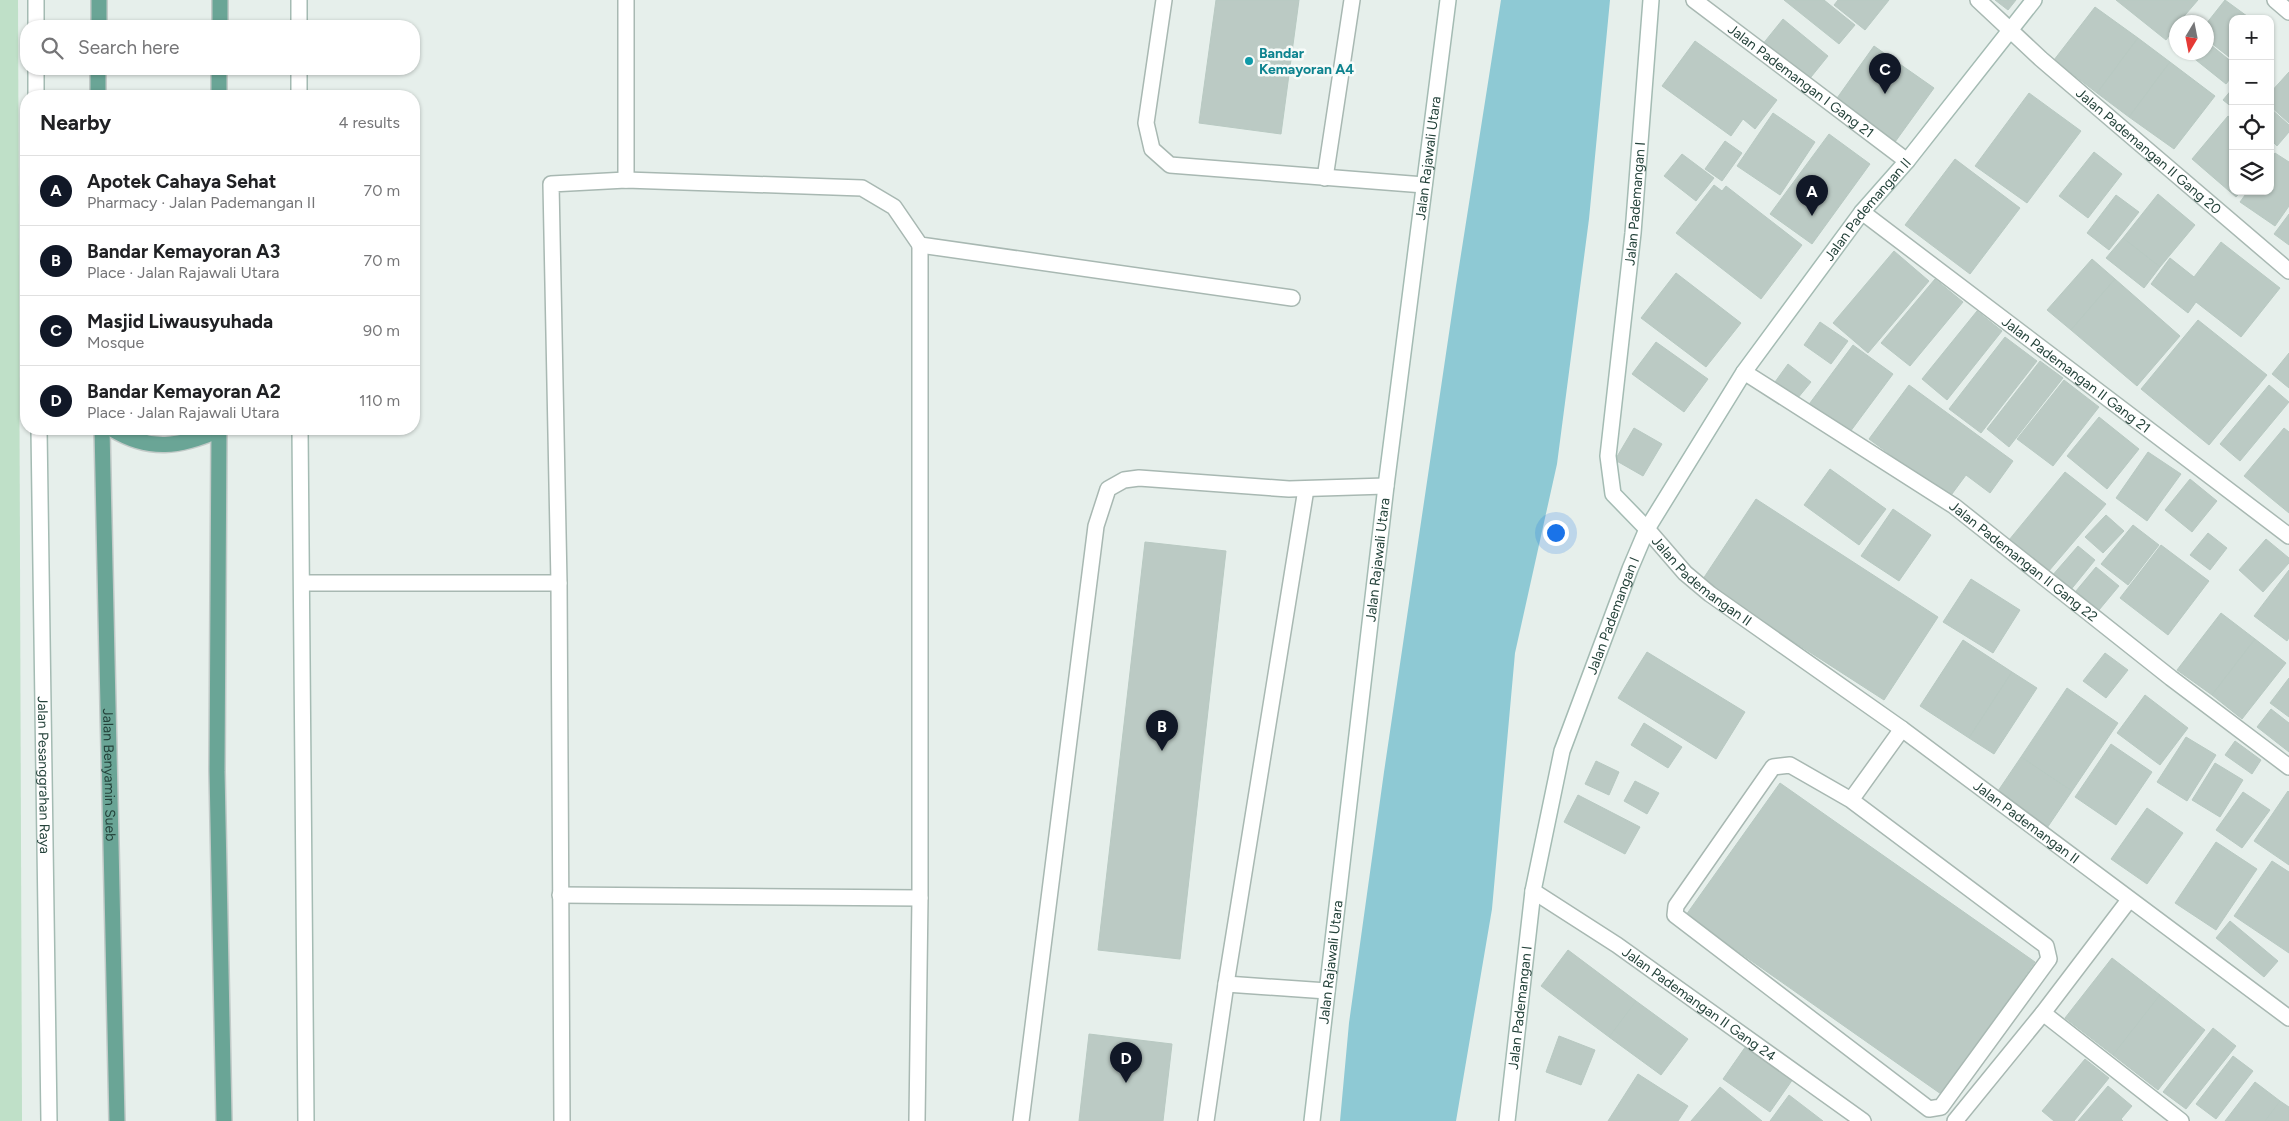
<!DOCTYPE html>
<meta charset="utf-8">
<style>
:root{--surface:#fff;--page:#f6f6f6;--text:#202124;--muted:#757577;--line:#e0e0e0;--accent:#111827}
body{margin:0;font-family:Figtree,sans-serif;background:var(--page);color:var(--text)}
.controls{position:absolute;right:15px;top:15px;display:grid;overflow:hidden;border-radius:10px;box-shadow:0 1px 4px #0004}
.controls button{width:45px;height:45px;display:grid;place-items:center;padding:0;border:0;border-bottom:1px solid var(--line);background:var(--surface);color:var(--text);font:25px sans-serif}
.compass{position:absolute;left:2169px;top:15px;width:45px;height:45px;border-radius:50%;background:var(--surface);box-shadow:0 1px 4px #0004;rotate:190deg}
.you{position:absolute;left:1555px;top:532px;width:18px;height:18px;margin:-12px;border:4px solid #fff;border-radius:50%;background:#1a73e8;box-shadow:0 0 0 8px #1a73e833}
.badge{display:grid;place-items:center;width:32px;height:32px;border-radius:50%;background:var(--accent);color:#fff;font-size:16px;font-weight:700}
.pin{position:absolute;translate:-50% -41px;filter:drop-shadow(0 1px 2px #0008)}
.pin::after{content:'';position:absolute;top:26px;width:18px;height:15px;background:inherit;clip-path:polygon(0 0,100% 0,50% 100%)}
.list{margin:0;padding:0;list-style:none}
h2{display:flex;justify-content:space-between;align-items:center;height:65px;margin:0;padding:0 20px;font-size:21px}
h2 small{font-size:16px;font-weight:400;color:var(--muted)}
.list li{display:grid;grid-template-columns:32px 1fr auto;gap:15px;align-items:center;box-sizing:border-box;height:70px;padding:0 20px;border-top:1px solid var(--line)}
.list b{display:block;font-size:19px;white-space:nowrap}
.list p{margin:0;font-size:16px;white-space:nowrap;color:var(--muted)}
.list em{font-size:16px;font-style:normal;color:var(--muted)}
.icon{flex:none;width:28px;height:28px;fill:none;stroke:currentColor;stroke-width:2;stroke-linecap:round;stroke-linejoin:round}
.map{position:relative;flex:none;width:2289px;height:1121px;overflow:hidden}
.search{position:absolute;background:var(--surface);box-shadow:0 1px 4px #0004;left:20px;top:20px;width:400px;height:55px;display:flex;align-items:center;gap:12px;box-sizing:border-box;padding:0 18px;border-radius:20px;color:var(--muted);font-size:19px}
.panel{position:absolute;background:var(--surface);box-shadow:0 1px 4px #0004;left:20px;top:90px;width:400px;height:345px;border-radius:20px}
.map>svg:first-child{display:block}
.green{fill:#bfe0c8}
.water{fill:#8ec9d4}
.building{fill:#bbcac4;stroke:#b8c9c2}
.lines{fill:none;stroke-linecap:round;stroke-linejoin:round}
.lane-casing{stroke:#a8b8b2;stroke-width:18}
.street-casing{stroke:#a8b8b2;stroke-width:18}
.secondary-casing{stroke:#a4bbb3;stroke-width:18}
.primary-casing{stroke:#c2cac8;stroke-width:18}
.lane{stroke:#fff;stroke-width:15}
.street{stroke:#fff;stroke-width:15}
.secondary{stroke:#fff;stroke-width:15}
.primary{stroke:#6aa596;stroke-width:15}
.culture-dot{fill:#0f9aa8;stroke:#f7fbf9;stroke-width:2}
.labels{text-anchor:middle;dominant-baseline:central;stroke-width:5;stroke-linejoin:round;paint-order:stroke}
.culture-label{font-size:14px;font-weight:bold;fill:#0d838f;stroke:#f7fbf9;text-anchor:start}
.street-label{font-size:14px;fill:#24423a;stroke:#f7fbf9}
</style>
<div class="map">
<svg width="2289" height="1121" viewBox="0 0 2289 1121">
<rect width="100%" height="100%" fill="#e6efeb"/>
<path class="green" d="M 0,0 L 18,0 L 22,1121 L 0,1121 Z"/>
<path class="water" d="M 1501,0 L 1610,0 L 1589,219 L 1557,464 L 1515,653 L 1492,909 L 1456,1121 L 1340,1121 L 1349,1023 L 1384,772 L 1456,286 Z"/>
<g class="building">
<path d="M 1216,0 L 1299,0 L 1281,134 L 1199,123 Z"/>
<path d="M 1784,0 L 1824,0 L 1855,25 L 1839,44 Z"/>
<path d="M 1838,0 L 1889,0 L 1865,30 L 1834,5 Z"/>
<path d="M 1995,0 L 2016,0 L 2008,10 Z"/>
<path d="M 2116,0 L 2198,0 L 2179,22 L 2176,22 L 2176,26 L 2166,40 Z"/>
<path d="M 2225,0 L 2251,19 L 2233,19 L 2233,60 L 2206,39 L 2206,24 Z"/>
<path d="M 2095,7 L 2138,38 L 2097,93 L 2054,60 Z"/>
<path d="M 1783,19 L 1828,56 L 1807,82 L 1762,45 Z"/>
<path d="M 2138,38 L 2170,62 L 2129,117 L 2097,93 Z"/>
<path d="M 1695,41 L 1777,100 L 1755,129 L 1743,119 L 1731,136 L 1662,86 Z"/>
<path d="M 2206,41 L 2233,63 L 2233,75 L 2226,84 L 2186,52 L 2206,52 Z"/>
<path d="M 1874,46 L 1934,88 L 1895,142 L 1835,101 Z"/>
<path d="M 2170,62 L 2215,96 L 2174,149 L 2129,117 Z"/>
<path d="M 2289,72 L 2289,123 L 2270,106 L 2270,93 Z"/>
<path d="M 2233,88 L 2233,108 L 2223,100 Z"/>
<path d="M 2029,93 L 2081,131 L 2027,203 L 1975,166 Z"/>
<path d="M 2270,108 L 2289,125 L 2289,132 L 2277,146 L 2270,139 Z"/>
<path d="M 1773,113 L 1815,142 L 1780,195 L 1737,166 Z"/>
<path d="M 2228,116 L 2233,120 L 2233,191 L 2242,191 L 2236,197 L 2192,159 Z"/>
<path d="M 1829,134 L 1870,164 L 1812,244 L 1770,214 Z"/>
<path d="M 1725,141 L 1742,153 L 1722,181 L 1705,169 Z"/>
<path d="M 2094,152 L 2122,174 L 2088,218 L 2059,196 Z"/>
<path d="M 2275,153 L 2289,162 L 2289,206 L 2275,226 L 2240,202 L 2248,191 L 2270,191 L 2270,160 Z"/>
<path d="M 1682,154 L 1714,178 L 1696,201 L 1664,176 Z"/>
<path d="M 1955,159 L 2020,208 L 1970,274 L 1905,225 Z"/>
<path d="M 1714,185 L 1722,191 L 1726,186 L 1802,245 L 1761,299 L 1676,233 Z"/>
<path d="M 2158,194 L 2195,225 L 2160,267 L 2123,238 Z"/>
<path d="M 2116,195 L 2139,212 L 2109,250 L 2087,233 Z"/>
<path d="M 2289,214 L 2289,245 L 2274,234 Z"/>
<path d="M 2123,238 L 2160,267 L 2144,288 L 2106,258 Z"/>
<path d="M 2221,242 L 2280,288 L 2241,337 L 2196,302 L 2188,313 L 2151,284 L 2170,258 L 2194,277 Z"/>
<path d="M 1894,251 L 1929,281 L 1868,353 L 1833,323 Z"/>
<path d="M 2092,259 L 2115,279 L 2071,330 L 2047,310 Z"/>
<path d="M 1676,273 L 1741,323 L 1706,367 L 1641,318 Z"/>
<path d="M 1935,279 L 1963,302 L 1910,366 L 1881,343 Z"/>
<path d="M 2115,279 L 2180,336 L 2137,386 L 2071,330 Z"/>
<path d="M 1977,311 L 2002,331 L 1947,400 L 1922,379 Z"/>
<path d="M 2198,320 L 2267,375 L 2209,445 L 2141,389 Z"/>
<path d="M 1820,322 L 1848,341 L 1831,364 L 1804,345 Z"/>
<path d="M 2005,337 L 2037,361 L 1981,433 L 1949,409 Z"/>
<path d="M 1656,342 L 1708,379 L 1684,412 L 1632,374 Z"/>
<path d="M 1853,345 L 1893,374 L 1847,436 L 1807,407 Z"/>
<path d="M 2289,353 L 2289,388 L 2272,374 Z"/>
<path d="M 2040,361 L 2063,378 L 2009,447 L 1987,429 Z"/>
<path d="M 1788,364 L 1811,382 L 1797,399 L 1775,382 Z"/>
<path d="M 2064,380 L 2099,407 L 2053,466 L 2017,439 Z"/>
<path d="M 1909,385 L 2013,461 L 1990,493 L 1966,475 L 1949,498 L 1869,439 Z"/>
<path d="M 2269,385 L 2289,402 L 2240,461 L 2220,444 Z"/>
<path d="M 2099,417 L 2139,449 L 2107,489 L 2067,456 Z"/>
<path d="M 1634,428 L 1662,444 L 1643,476 L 1615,460 Z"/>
<path d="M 2284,428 L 2289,432 L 2289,513 L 2244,476 Z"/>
<path d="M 2148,452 L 2181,474 L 2147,521 L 2116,498 Z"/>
<path d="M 1830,469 L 1886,509 L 1859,545 L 1804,505 Z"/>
<path d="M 2065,472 L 2106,504 L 2048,572 L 2009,540 Z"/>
<path d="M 2190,479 L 2217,501 L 2192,532 L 2165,510 Z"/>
<path d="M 1756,499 L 1938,617 L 1884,700 L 1701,582 Z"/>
<path d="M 1893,509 L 1931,535 L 1899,581 L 1861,556 Z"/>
<path d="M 2106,515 L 2124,531 L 2103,553 L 2085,537 Z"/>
<path d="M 2133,525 L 2159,545 L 2128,585 L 2101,564 Z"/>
<path d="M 2208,533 L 2227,548 L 2210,570 L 2190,555 Z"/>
<path d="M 2266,539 L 2289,558 L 2289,563 L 2263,592 L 2239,570 Z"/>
<path d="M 1145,542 L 1226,551 L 1180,959 L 1098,950 Z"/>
<path d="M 2161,545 L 2209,581 L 2168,635 L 2120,598 Z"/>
<path d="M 2078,546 L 2095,560 L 2069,592 L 2051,577 Z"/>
<path d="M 2096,567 L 2119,586 L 2099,610 L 2076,591 Z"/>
<path d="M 2289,570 L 2289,638 L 2287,641 L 2254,616 Z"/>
<path d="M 1971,579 L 2020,610 L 1993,653 L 1943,622 Z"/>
<path d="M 2221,613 L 2255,639 L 2212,695 L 2177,670 Z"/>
<path d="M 2255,639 L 2286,663 L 2242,719 L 2212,695 Z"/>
<path d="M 1963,640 L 2012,672 L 1969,738 L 1920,706 Z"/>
<path d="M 1647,652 L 1745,712 L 1716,759 L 1618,698 Z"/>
<path d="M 2105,653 L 2128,670 L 2106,698 L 2083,681 Z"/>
<path d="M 2012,672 L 2037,688 L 1994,754 L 1969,738 Z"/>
<path d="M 2289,678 L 2289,717 L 2270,703 Z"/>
<path d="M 2067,688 L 2118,723 L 2072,791 L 2021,757 Z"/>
<path d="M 2145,695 L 2188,728 L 2160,765 L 2117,733 Z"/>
<path d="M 2271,709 L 2289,723 L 2289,752 L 2257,727 Z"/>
<path d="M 1644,723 L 1682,747 L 1668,768 L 1631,745 Z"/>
<path d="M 2186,737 L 2216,755 L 2187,801 L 2157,782 Z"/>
<path d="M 2235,741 L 2261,760 L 2252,774 L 2225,755 Z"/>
<path d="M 2111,744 L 2152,772 L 2116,825 L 2075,797 Z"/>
<path d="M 2021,757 L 2072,791 L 2047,828 L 1996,794 Z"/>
<path d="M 1596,761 L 1619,772 L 1609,795 L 1585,784 Z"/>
<path d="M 2215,763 L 2243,780 L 2220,817 L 2192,800 Z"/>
<path d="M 1635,781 L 1659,793 L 1647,814 L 1624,801 Z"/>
<path d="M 1780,783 L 2035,962 L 1941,1094 L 1686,915 Z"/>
<path d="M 2288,791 L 2289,792 L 2289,865 L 2254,841 Z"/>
<path d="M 2243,792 L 2270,810 L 2242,848 L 2216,830 Z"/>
<path d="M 1578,795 L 1640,827 L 1625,854 L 1564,822 Z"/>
<path d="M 2147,808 L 2183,833 L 2147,884 L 2111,859 Z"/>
<path d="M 2216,842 L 2257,869 L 2216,930 L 2175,903 Z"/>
<path d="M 2272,861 L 2289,872 L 2289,953 L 2234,916 Z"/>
<path d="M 2230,921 L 2278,961 L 2264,977 L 2216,938 Z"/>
<path d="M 1568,950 L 1636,1001 L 1609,1037 L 1541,986 Z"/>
<path d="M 2112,958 L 2160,995 L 2113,1055 L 2065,1018 Z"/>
<path d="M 2160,995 L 2205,1030 L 2158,1090 L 2113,1055 Z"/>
<path d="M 1636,1001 L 1688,1039 L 1661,1075 L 1609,1037 Z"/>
<path d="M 2213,1028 L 2236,1046 L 2186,1109 L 2163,1092 Z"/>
<path d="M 1089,1034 L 1172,1044 L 1163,1121 L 1079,1121 Z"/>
<path d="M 1559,1036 L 1595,1050 L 1581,1085 L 1546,1072 Z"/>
<path d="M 1746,1046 L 1793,1079 L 1770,1112 L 1723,1079 Z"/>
<path d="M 2233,1056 L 2253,1071 L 2216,1119 L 2196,1104 Z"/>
<path d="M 2085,1059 L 2109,1078 L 2074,1121 L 2054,1121 L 2042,1111 Z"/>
<path d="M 1638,1074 L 1688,1106 L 1678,1121 L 1608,1121 Z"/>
<path d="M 2255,1082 L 2280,1101 L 2265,1121 L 2225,1121 Z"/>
<path d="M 2108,1086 L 2132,1106 L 2121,1119 L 2123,1121 L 2078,1121 Z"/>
<path d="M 1720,1087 L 1762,1121 L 1691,1121 Z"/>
<path d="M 1789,1095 L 1823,1121 L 1770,1121 Z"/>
<path d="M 2280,1101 L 2289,1107 L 2289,1121 L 2265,1121 Z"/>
</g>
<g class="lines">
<defs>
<g id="lane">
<path d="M 626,0 L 626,180"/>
<path d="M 1164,0 L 1146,123 L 1152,149 L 1170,165 L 1424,185"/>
<path d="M 1325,178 L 1352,0"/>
<path d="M 302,583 L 559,583 L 551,184 L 626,180 L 862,188 L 894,207 L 920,245 L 1292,298"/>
<path d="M 559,583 L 562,1121"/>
<path d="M 1851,800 L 2046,946 L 2049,959 L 1941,1107 L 1929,1109 L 1675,915 L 1676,906 L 1773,767 L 1790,765 L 1851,800 L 1902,729"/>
<path d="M 560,895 L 920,898"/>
<path d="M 1226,984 L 1327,991"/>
<path d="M 917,1121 L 920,898 L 920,245"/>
<path d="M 1021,1121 L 1096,526 L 1108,489 L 1124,480 L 1139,478 L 1289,489 L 1386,486"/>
<path d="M 1206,1121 L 1226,984 L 1306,489"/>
</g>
<g id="street">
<path id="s1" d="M 1694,0 L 1907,161"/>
<path id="s2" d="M 1978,0 L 2041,59 L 2289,271"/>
<path d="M 2275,0 L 2289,12"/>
<path id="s3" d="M 1862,212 L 2289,536"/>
<path id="s4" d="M 1744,372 L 1954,506 L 2171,678 L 2289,767"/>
<path id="s5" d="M 1647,529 L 1685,573 L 1710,594 L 1902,729 L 2289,1018"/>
<path id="s6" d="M 1533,891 L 1617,945 L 1863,1121"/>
<path d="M 2043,1013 L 2181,1121"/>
<path d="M 1955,1121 L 2043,1013 L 2129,900"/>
</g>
<g id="secondary">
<path d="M 36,0 L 36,26"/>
<path d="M 299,0 L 299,26"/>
<path d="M 36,69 L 36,96"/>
<path d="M 299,69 L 299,96"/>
<path id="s7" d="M 39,429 L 49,1121"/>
<path d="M 300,429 L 306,1121"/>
<path id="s8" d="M 1647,529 L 1613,494 L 1608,456 L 1633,233 L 1651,0"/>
<path id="s9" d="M 1312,1121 L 1386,486 L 1448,0"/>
<path id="s10" d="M 1507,1121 L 1533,891 L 1562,751 L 1630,569 L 1647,529 L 1744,372 L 1862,212 L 1907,161 L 2034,0"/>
</g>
<g id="primary">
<path d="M 99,26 L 99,0"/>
<path d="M 220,26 L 220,0"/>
<path d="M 98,96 L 98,69"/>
<path d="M 219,96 L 219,69"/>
<path id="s11" d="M 102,429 L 117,1121"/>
<path d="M 112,429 C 150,452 180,447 219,430"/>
<path d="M 219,429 L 217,771 L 224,1121"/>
</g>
</defs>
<use href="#lane" class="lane-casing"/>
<use href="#street" class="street-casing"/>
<use href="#secondary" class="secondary-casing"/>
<use href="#primary" class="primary-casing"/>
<use href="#lane" class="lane"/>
<use href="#street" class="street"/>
<use href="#secondary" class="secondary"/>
<use href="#primary" class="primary"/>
</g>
<circle class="culture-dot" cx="1249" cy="61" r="5"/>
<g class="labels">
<g class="culture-label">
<text x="1259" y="53">Bandar<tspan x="1259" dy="16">Kemayoran A4</tspan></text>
</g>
<g class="street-label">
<text stroke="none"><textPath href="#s1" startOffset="134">Jalan Pademangan I Gang 21</textPath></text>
<text stroke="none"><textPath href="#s2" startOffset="228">Jalan Pademangan II Gang 20</textPath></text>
<text stroke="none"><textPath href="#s9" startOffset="970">Jalan Rajawali Utara</textPath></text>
<text stroke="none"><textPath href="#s8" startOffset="341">Jalan Pademangan I</textPath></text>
<text stroke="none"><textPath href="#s10" startOffset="1001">Jalan Pademangan II</textPath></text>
<text stroke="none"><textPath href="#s3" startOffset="269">Jalan Pademangan II Gang 21</textPath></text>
<text stroke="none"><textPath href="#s9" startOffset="565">Jalan Rajawali Utara</textPath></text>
<text stroke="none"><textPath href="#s4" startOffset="338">Jalan Pademangan II Gang 22</textPath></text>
<text stroke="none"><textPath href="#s5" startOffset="76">Jalan Pademangan II</textPath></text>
<text stroke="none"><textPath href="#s10" startOffset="519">Jalan Pademangan I</textPath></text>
<text stroke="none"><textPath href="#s7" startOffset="346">Jalan Pesanggrahan Raya</textPath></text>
<text stroke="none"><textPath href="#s11" startOffset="346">Jalan Benyamin Sueb</textPath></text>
<text stroke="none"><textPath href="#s5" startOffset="481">Jalan Pademangan II</textPath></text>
<text stroke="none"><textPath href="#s9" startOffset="160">Jalan Rajawali Utara</textPath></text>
<text stroke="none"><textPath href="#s6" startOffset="201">Jalan Pademangan II Gang 24</textPath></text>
<text stroke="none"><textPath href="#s10" startOffset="114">Jalan Pademangan I</textPath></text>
</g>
</g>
</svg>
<div class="controls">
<button>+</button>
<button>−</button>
<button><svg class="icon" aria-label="locate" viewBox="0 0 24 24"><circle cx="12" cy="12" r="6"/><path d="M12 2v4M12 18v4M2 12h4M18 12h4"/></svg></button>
<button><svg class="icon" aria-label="layers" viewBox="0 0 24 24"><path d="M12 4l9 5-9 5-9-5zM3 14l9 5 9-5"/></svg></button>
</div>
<svg class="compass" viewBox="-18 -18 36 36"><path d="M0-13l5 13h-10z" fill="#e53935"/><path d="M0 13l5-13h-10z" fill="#757577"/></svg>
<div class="you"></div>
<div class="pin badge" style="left:1812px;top:216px">A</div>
<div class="pin badge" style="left:1162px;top:751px">B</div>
<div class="pin badge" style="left:1885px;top:94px">C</div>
<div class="pin badge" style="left:1126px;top:1083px">D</div>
<div class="search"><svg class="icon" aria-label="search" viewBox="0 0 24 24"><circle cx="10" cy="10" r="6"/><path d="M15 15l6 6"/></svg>Search here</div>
<section class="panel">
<h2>Nearby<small>4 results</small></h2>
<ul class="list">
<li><span class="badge">A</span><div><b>Apotek Cahaya Sehat</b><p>Pharmacy · Jalan Pademangan II</p></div><em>70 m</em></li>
<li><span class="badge">B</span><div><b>Bandar Kemayoran A3</b><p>Place · Jalan Rajawali Utara</p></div><em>70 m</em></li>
<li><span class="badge">C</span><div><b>Masjid Liwausyuhada</b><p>Mosque</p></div><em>90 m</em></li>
<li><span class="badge">D</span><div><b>Bandar Kemayoran A2</b><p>Place · Jalan Rajawali Utara</p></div><em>110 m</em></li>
</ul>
</section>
</div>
